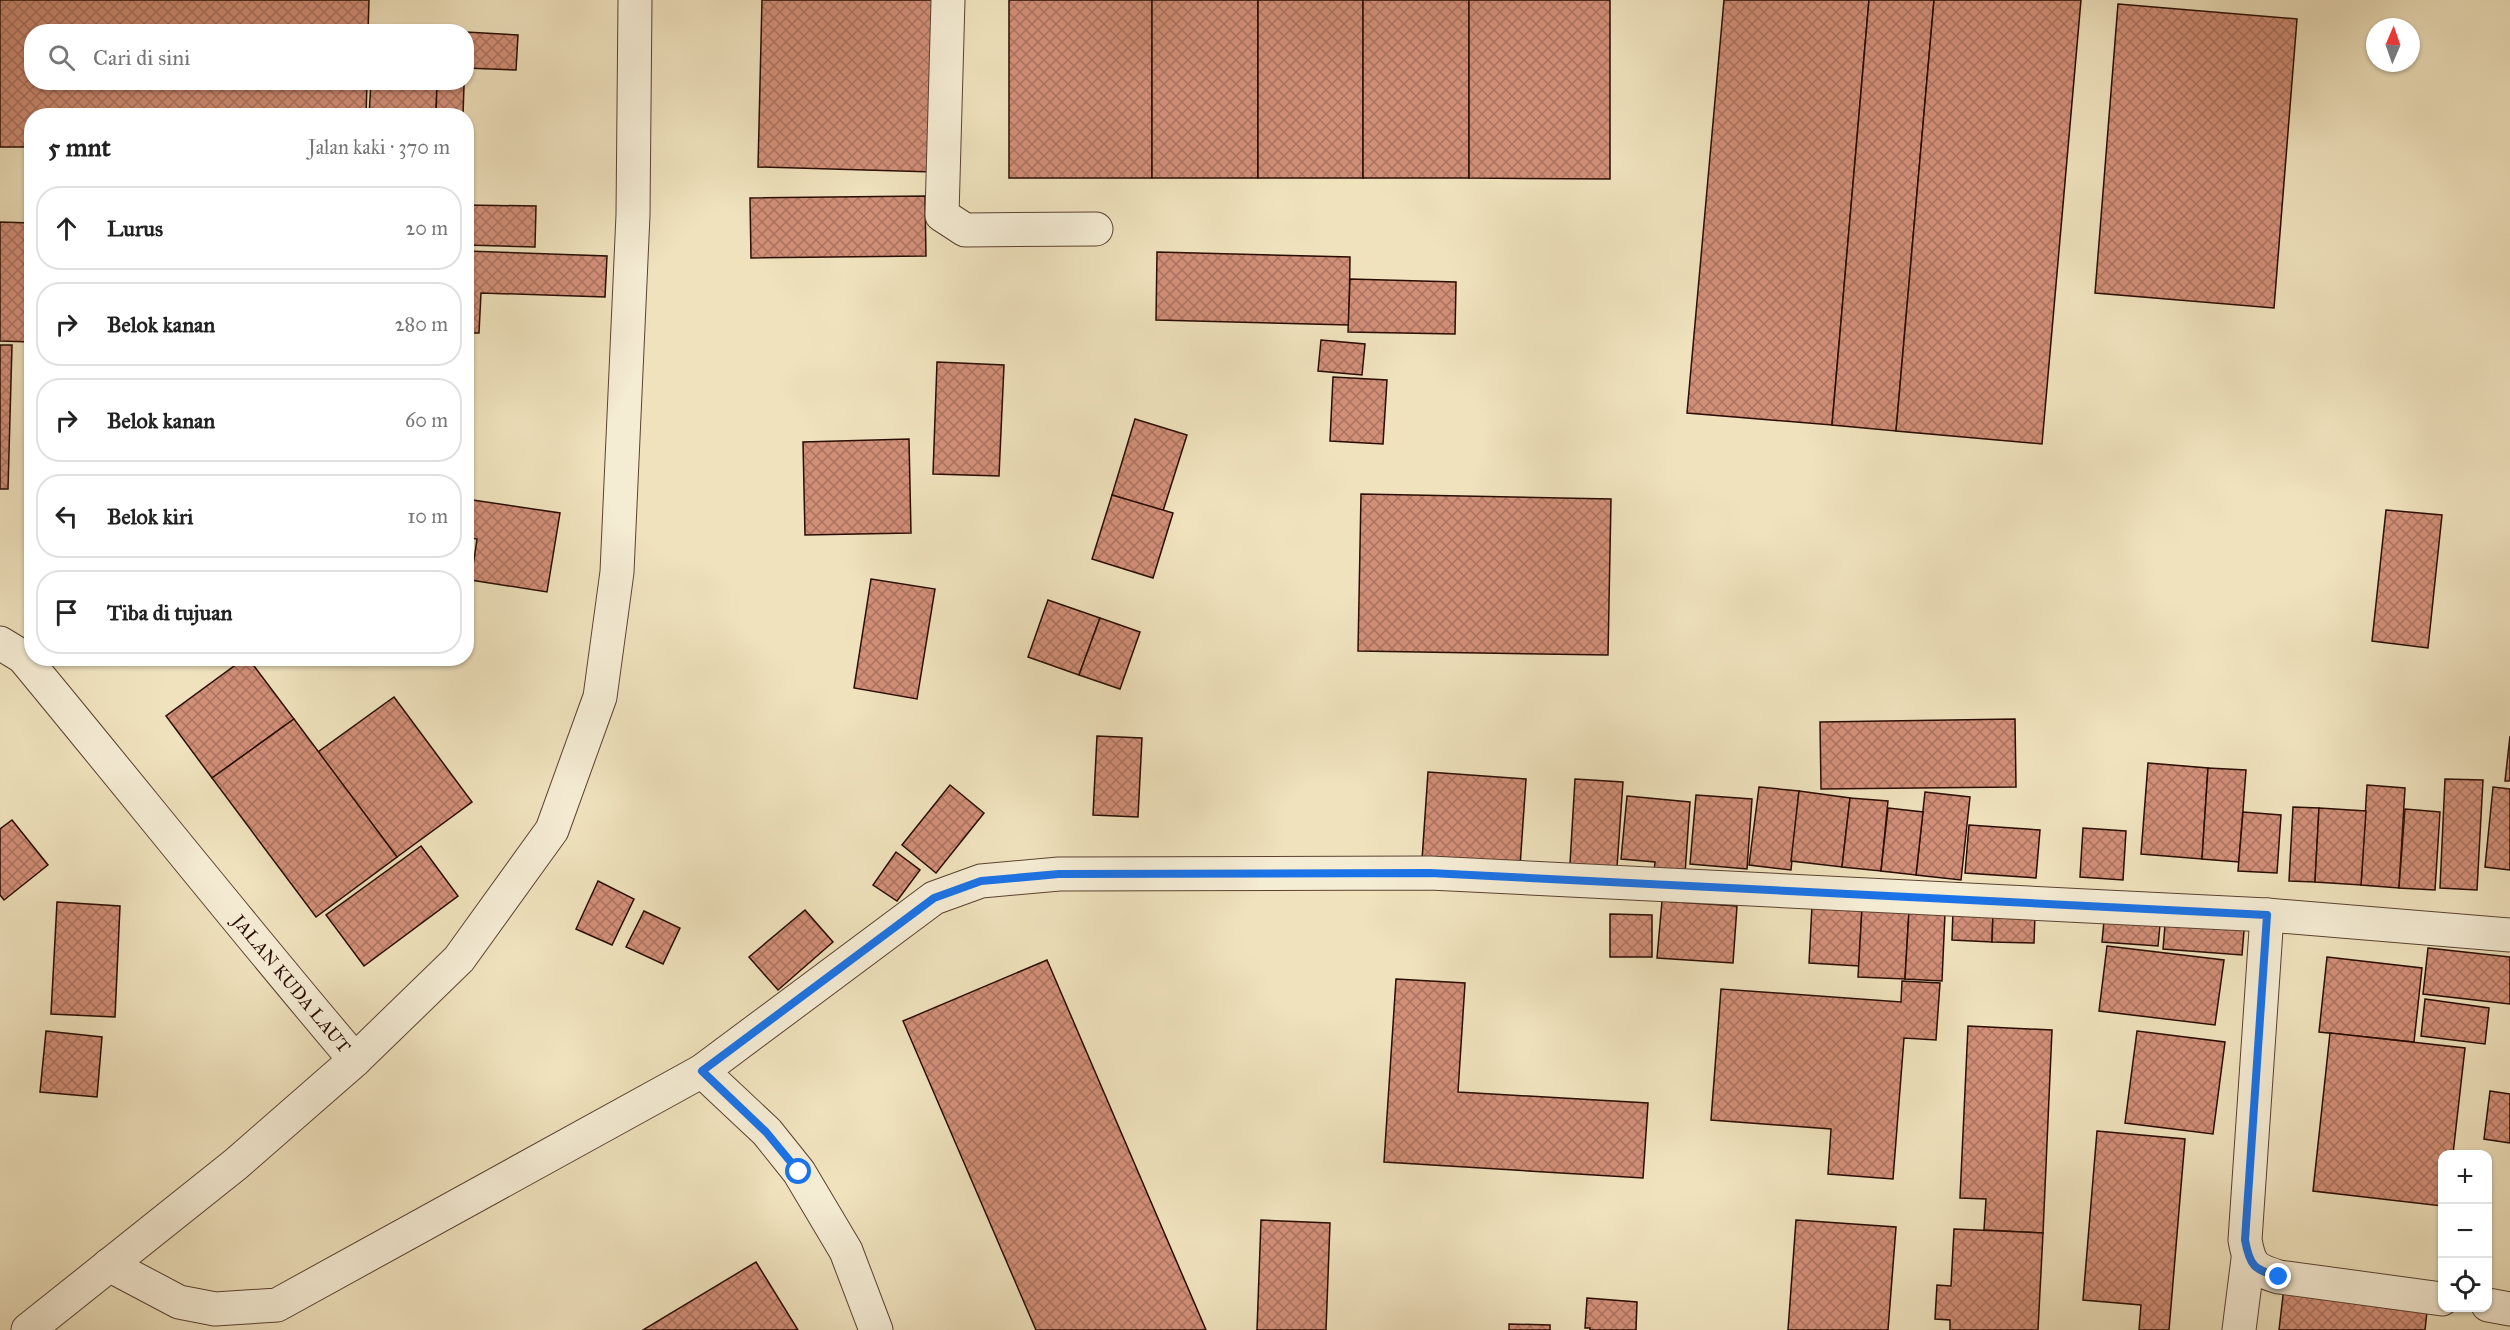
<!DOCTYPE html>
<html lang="id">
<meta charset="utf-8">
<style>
:root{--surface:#fff;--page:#f2f2f2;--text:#222;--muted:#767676;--line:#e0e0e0}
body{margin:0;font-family:"IM FELL Great Primer",serif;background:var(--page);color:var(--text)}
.controls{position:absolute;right:18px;bottom:18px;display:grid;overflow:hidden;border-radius:12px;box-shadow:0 2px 4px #0004}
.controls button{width:54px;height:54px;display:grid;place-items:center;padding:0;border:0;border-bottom:2px solid var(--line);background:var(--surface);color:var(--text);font:30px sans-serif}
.compass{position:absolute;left:2366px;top:18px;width:54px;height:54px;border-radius:50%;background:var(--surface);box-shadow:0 2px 4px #0004;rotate:2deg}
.stop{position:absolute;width:18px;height:18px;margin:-14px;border:4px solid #1a73e8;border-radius:50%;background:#fff}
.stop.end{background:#1a73e8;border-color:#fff;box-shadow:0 2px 6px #0008}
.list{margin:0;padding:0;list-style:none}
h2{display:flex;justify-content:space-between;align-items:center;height:78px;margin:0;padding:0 24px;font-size:26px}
h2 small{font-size:20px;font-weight:400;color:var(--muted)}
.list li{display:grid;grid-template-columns:39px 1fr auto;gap:18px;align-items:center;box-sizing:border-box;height:84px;margin:0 12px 12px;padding:0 12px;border:2px solid var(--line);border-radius:24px}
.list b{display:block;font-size:22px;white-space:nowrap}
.list em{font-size:20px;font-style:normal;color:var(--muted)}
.icon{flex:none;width:33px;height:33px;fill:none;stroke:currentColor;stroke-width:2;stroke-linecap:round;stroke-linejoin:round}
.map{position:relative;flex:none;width:2510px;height:1330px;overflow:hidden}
.search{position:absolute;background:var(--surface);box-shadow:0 2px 4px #0004;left:24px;top:24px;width:450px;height:66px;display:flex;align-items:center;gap:15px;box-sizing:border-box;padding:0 21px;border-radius:24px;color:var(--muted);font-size:22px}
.panel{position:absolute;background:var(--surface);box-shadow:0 2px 4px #0004;left:24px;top:108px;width:450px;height:558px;border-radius:24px}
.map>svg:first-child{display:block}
.building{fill:url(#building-cross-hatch);stroke:#290d02;stroke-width:1.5}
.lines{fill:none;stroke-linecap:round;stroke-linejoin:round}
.minor-casing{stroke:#5a4231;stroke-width:35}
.minor{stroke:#f5ecd4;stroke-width:33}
.route{stroke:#1a73e8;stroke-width:8}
.labels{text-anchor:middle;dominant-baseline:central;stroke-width:4.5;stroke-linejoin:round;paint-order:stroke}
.street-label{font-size:18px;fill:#290d02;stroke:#f5ecd4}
</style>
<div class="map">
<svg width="2510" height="1330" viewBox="0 0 2510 1330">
<defs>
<pattern id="building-cross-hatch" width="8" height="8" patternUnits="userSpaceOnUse" patternTransform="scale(1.5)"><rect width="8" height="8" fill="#d28f78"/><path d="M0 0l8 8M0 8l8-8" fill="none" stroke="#aa7360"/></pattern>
</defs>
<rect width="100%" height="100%" fill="#efe2bd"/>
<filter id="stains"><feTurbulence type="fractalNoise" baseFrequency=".00333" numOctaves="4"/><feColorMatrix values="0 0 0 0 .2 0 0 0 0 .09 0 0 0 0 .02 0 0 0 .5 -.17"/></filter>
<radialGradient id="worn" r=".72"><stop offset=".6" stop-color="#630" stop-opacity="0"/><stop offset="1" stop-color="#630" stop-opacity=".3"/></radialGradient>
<g class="building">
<path d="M 0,0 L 369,0 L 368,32 L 32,32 L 32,82 L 367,82 L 366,116 L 32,116 L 32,147 L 0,147 Z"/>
<path d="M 762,0 L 938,0 L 934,172 L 758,167 Z"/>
<rect x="1009" y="0" width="143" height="178"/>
<rect x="1152" y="0" width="106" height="178"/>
<rect x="1258" y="0" width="105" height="178"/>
<rect x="1363" y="0" width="106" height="178"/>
<path d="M 1469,0 L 1610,0 L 1610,179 L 1469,178 Z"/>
<path d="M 1724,0 L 1869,0 L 1832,425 L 1687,413 Z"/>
<path d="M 1869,0 L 1934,0 L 1896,431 L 1832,425 Z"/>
<path d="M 1934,0 L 2081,0 L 2042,444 L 1896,431 Z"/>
<path d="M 2118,4 L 2297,19 L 2274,308 L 2095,293 Z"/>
<path d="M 466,32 L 518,35 L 516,70 L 466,68 Z"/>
<path d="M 371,82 L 437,84 L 436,116 L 369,116 Z"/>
<path d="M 437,84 L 464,85 L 463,116 L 436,116 Z"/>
<path d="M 925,196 L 926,256 L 751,258 L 750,198 Z"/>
<path d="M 466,205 L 536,206 L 535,247 L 466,245 Z"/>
<path d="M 0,222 L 32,223 L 32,342 L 0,341 Z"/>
<path d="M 466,251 L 607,256 L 605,297 L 481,293 L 479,333 L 466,333 Z"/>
<path d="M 1157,252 L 1350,257 L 1349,325 L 1156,320 Z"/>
<path d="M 1350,279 L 1456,282 L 1455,334 L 1348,332 Z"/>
<path d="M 1321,340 L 1365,344 L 1362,375 L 1318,371 Z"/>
<path d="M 0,345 L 12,345 L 8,489 L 0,489 Z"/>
<path d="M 937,362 L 1004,365 L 999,476 L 933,474 Z"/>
<path d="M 1333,377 L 1387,380 L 1383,444 L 1330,441 Z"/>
<path d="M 1135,419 L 1187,435 L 1163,511 L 1112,495 Z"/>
<path d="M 909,439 L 911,533 L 805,535 L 803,442 Z"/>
<path d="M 1361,494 L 1611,499 L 1608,655 L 1358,651 Z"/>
<path d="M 1112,495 L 1173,513 L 1153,578 L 1092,559 Z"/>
<path d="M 466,499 L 560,513 L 547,592 L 471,580 L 477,539 L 466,537 Z"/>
<path d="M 2386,510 L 2442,515 L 2428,648 L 2372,641 Z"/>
<path d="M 871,579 L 935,589 L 917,699 L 854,688 Z"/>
<path d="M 1048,600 L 1100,618 L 1079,675 L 1028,657 Z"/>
<path d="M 1100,618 L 1140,632 L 1120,689 L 1079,675 Z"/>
<path d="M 245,658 L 248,658 L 294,719 L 212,778 L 166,716 Z"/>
<path d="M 394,697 L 472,802 L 397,857 L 318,752 Z"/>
<path d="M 294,719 L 397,857 L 316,917 L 212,778 Z"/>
<path d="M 2015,719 L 2016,787 L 1821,789 L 1820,722 Z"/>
<path d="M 1097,736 L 1142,738 L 1138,817 L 1093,815 Z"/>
<path d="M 2510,736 L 2510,781 L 2505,781 Z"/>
<path d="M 2148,763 L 2208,768 L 2202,859 L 2141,854 Z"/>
<path d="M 2208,768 L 2246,770 L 2239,862 L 2202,859 Z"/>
<path d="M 1428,772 L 1526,779 L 1520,867 L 1422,860 Z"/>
<path d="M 1575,779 L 1623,782 L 1617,867 L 1570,864 Z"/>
<path d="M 2445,779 L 2483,780 L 2477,890 L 2440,888 Z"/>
<path d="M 950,785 L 984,813 L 936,873 L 902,845 Z"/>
<path d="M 2367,785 L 2405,788 L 2399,888 L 2361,885 Z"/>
<path d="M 1759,787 L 1799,791 L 1791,870 L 1749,865 Z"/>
<path d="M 2493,787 L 2510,789 L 2510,870 L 2485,867 Z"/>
<path d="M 1799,791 L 1850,798 L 1842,867 L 1791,861 Z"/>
<path d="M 1925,792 L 1970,797 L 1961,880 L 1916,875 Z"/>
<path d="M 1696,795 L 1752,799 L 1747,869 L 1690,864 Z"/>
<path d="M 1627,796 L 1690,802 L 1685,874 L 1654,871 L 1655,862 L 1621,859 Z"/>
<path d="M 1850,798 L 1888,801 L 1881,871 L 1842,867 Z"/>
<path d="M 2293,807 L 2319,808 L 2315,882 L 2289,881 Z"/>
<path d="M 1888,808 L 1923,812 L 1916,875 L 1881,871 Z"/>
<path d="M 2319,808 L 2366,811 L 2361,885 L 2315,882 Z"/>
<path d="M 2405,809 L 2440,812 L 2435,890 L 2399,888 Z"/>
<path d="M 2243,812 L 2281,815 L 2277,873 L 2238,871 Z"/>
<path d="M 12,820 L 48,865 L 4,900 L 0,895 L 0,829 Z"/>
<path d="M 1969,825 L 2040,830 L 2036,878 L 1965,873 Z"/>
<path d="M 2083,828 L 2126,831 L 2123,880 L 2080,877 Z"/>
<path d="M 421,846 L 458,896 L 364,966 L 326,915 Z"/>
<path d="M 896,852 L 920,870 L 897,901 L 873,885 Z"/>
<path d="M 598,881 L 634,899 L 612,945 L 576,929 Z"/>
<path d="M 1662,901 L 1737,906 L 1733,963 L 1657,958 Z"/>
<path d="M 57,902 L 120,906 L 115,1017 L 51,1014 Z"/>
<path d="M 1812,905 L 1862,908 L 1859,966 L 1809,963 Z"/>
<path d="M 1862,908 L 1909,911 L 1905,979 L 1858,977 Z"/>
<path d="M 805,910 L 833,942 L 778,990 L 749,957 Z"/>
<path d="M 2105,910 L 2161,914 L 2158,946 L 2102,942 Z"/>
<path d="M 644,911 L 680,928 L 663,964 L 626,947 Z"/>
<path d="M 1909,911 L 1945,913 L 1942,981 L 1905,979 Z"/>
<path d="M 1953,911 L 1993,913 L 1992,942 L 1952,940 Z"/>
<path d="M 1993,913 L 2035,914 L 2034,943 L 1992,942 Z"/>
<path d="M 2166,913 L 2245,919 L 2242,955 L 2163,949 Z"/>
<path d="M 1610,914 L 1652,915 L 1652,957 L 1610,957 Z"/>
<path d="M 2107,946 L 2224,960 L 2215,1025 L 2099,1011 Z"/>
<path d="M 2428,948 L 2510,957 L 2510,1004 L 2423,994 Z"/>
<path d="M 2327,957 L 2422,968 L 2414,1042 L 2319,1032 Z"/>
<path d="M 1047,960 L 1206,1330 L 1036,1330 L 903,1021 Z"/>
<path d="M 1396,979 L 1465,983 L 1458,1092 L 1648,1103 L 1643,1178 L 1384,1162 Z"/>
<path d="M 1902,981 L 1940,983 L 1936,1040 L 1904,1038 L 1893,1179 L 1828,1174 L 1831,1129 L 1711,1120 L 1721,989 L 1901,1002 Z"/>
<path d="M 2425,999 L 2489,1008 L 2485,1044 L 2421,1036 Z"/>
<path d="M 1968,1026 L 2052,1030 L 2043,1233 L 1984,1230 L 1986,1199 L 1960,1198 Z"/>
<path d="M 46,1031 L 102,1037 L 97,1097 L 40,1092 Z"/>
<path d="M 2137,1031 L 2225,1042 L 2213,1134 L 2125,1123 Z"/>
<path d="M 2330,1033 L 2465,1048 L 2453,1154 L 2442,1154 L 2442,1206 L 2313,1191 Z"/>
<path d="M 2490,1091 L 2510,1094 L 2510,1143 L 2484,1139 Z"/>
<path d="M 2097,1131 L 2185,1139 L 2169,1330 L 2139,1330 L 2141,1305 L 2083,1300 Z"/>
<path d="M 1261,1220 L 1330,1223 L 1326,1330 L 1257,1330 Z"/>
<path d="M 1796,1220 L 1896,1227 L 1888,1330 L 1788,1330 Z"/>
<path d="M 1954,1229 L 2043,1233 L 2038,1330 L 1950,1330 L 1950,1320 L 1935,1319 L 1937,1285 L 1951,1286 Z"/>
<path d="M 756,1262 L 798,1330 L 643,1330 Z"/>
<path d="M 2284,1287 L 2428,1302 L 2425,1330 L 2279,1330 Z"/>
<path d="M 1587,1298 L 1637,1302 L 1636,1330 L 1590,1330 L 1590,1328 L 1585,1328 Z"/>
<path d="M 1509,1324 L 1550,1325 L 1550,1330 L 1509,1330 Z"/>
</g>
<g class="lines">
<defs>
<g id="minor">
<path d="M 948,0 L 942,215 L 965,230 L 1096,229"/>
<path id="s1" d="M 0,643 L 23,657 C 134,791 242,927 355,1060"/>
<path d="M 2267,915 L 2245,1240 C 2250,1267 2254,1269 2279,1277 L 2442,1299"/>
<path d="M 702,1071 L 767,1132 L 799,1172 L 846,1251 L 876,1330"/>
<path d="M 109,1265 L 179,1302 L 215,1309 L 277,1305 L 702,1071 L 934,898 L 981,881 L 1059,874 L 1430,873 L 2267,915 L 2510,935"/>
<path d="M 2488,1305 L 2510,1309"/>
<path d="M 28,1330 L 236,1164 L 355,1060 L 459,959 L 552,830 L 600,697 L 617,572 L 633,215 L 635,0"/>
<path d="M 2239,1330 L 2248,1259"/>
</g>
</defs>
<use href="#minor" class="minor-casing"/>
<use href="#minor" class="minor"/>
</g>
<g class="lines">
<path class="route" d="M 799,1172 L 766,1132 L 702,1071 L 934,898 L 981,881 L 1059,874 L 1430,873 L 2267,915 L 2245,1240 C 2250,1267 2254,1269 2279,1277"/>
</g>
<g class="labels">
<g class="street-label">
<text stroke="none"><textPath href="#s1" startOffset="450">JALAN KUDA LAUT</textPath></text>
</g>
</g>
<rect width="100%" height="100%" filter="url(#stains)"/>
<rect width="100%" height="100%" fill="url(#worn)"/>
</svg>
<div class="controls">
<button>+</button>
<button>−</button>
<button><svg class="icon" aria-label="locate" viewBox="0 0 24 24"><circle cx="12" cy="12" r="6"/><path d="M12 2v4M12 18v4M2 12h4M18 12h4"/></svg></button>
</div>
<svg class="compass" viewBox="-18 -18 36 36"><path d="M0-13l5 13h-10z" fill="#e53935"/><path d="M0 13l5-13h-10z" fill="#767676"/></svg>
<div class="stop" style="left:799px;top:1172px"></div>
<div class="stop end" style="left:2279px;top:1277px"></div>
<div class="search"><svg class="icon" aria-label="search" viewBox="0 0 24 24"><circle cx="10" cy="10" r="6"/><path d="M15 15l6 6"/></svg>Cari di sini</div>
<section class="panel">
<h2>5 mnt<small>Jalan kaki · 370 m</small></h2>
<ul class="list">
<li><svg class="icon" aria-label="ahead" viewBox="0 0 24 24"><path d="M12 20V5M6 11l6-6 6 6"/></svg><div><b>Lurus</b></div><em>20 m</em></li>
<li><svg class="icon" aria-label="right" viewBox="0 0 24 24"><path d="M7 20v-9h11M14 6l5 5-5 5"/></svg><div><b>Belok kanan</b></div><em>280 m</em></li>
<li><svg class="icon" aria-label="right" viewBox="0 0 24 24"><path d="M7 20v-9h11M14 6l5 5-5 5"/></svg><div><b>Belok kanan</b></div><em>60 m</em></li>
<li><svg class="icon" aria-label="left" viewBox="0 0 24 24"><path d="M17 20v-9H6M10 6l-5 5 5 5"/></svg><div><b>Belok kiri</b></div><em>10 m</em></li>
<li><svg class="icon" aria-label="arrive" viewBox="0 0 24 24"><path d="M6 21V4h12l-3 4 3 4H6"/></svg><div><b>Tiba di tujuan</b></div></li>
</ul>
</section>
</div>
